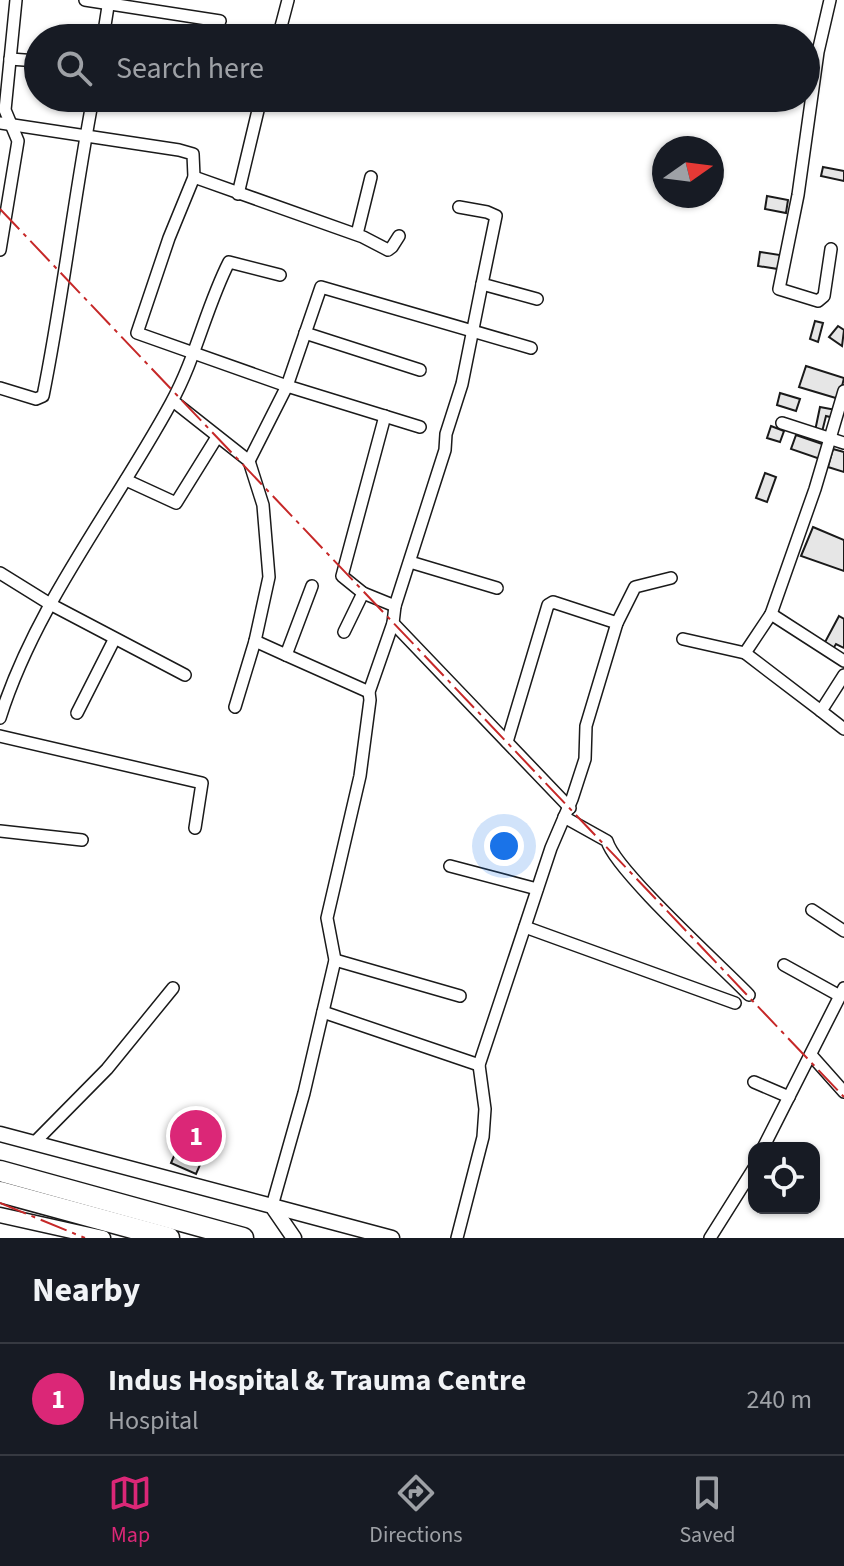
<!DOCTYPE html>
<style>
:root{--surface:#171b24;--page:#242831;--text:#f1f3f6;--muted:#9ea1a6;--line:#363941;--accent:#db2777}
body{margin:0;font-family:"Source Sans 3",sans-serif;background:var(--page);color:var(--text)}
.controls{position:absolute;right:24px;bottom:24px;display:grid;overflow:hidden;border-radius:16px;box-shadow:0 2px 6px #0004}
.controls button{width:72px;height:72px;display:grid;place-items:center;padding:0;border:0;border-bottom:2px solid var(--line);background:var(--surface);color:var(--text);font:40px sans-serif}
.compass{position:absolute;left:652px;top:136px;width:72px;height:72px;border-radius:50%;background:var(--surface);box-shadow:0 2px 6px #0004;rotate:76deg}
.you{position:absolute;left:504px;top:846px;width:28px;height:28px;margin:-20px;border:6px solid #fff;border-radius:50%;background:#1a73e8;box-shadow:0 0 0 12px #1a73e833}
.badge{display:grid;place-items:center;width:52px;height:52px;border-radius:50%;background:var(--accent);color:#fff;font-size:26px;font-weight:700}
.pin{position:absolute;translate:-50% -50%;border:4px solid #fff;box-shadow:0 2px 8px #0006}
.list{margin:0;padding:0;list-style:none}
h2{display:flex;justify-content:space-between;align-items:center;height:104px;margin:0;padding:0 32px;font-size:34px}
h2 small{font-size:26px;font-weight:400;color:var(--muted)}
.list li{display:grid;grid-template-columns:52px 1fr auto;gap:24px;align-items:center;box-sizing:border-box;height:112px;padding:0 32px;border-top:2px solid var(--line)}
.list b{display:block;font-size:30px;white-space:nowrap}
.list p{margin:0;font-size:26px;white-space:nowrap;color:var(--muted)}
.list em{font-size:26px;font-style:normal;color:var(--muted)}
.icon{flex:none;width:44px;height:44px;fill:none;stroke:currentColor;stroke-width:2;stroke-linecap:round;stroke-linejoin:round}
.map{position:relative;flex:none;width:844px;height:1238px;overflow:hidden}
.search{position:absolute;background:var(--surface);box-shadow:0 2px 6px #0004;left:24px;right:24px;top:24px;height:88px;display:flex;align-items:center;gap:20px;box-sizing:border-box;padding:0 28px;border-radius:44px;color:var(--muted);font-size:30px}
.sheet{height:216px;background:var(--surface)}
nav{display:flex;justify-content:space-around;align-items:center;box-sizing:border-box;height:112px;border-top:2px solid var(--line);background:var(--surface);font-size:22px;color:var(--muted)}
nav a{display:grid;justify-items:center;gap:4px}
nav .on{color:var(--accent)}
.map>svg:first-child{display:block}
.building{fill:#e6e6e6;stroke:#1a1a1a;stroke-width:2}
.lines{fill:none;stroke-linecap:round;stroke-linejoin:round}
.street-casing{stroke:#1a1a1a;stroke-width:14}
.secondary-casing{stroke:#1a1a1a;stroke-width:17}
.highway-casing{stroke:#1a1a1a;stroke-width:23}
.street{stroke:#fff;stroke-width:11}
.secondary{stroke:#fff;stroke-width:14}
.highway{stroke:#fff;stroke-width:20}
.power{stroke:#c62828;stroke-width:2;stroke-dasharray:28 6 4 6;stroke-linecap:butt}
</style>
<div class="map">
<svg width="844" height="1238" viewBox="0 0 844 1238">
<rect width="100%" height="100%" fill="#fff"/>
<g class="building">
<path d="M 823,167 L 844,171 L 844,181 L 821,176 Z"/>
<path d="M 767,196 L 788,200 L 786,213 L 765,209 Z"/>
<path d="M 760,252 L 780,255 L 778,269 L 758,266 Z"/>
<path d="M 815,321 L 823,323 L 818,342 L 810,339 Z"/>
<path d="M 838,326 L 844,330 L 842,346 L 829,337 Z"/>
<path d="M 806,366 L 844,378 L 839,399 L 799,387 Z"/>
<path d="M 780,393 L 800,399 L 796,411 L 777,405 Z"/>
<path d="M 820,407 L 836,410 L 834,418 L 826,416 L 822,432 L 815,431 Z"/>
<path d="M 771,426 L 784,431 L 780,442 L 767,438 Z"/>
<path d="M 796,435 L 828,446 L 823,460 L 791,449 Z"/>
<path d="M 833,449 L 844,452 L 844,472 L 828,467 Z"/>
<path d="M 765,473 L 776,477 L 767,502 L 756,498 Z"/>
<path d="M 813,527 L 844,540 L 844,571 L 801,556 Z"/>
<path d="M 839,616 L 844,619 L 844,648 L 836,644 L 833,649 L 824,644 Z"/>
<path d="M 192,1115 L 217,1126 L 196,1174 L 171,1163 Z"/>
</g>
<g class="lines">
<defs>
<g id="street">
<path d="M 85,0 L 220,21"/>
<path d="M 830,0 L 818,52 L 798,195 L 779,289 L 818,301 L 824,296 L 831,249"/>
<path d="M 103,38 L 109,0"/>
<path d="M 278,38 L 288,0"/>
<path d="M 10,59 L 38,61"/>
<path d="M 0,123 L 179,150 L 193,154 L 194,177 L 169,238 L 137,333 L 287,386 L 420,427"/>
<path d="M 194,177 L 363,237 L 388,250 L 392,247 L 399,236"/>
<path d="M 238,194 L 260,102 L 240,98"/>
<path d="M 459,207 L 487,212 L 496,216 L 482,284 L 537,299"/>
<path d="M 357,234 L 371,177"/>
<path d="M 0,250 L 18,141 L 5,110 L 16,0"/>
<path d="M 305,333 L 420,370"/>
<path d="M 0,388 L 36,399 L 43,396 C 63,297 74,197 93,98"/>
<path d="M 173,401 L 249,461 L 263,505 L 269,577 L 255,641 L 235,707"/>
<path d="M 385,416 L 342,576 L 363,593 L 395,606"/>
<path d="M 782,423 L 844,443"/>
<path d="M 249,461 L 287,386 L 321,287 L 531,348"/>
<path d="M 126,480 L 176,503 L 217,437"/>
<path d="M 410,562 L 497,588"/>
<path d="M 0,573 L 50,604 L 185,675"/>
<path d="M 312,586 L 286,655 L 369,692"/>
<path d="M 771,614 L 844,661"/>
<path d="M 393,623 L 570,808"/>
<path d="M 344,632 L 363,593"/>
<path d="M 683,639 L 745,653 L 821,711"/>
<path d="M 255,641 L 286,655"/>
<path d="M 745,653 L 771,614 L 815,489 L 844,391"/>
<path d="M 844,675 L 821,711 L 844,729"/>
<path d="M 77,713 L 114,640"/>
<path d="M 0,718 C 36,604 114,508 171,403 C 196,358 206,307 229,262 L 280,275"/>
<path d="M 0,736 L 202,783 L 195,828"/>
<path d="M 507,742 L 548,605 L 553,602 L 617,623"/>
<path d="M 564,817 L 607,841 C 615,870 722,967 749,995"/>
<path d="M 0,831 L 82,840"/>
<path d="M 450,866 L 537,889"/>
<path d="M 812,910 L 844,931"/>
<path d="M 525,927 L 735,1003"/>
<path d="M 335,960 L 460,996"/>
<path d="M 784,965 L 840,996"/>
<path d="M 323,1012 L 479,1065"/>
<path d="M 811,1055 L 844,1092"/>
<path d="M 754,1082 L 789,1097"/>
<path d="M 34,1143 L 107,1069 L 173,988"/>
<path d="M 763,1148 L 844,988"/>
<path d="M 272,1206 L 304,1093 L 335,960 L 327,918 L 360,776 L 370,700 L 369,692 L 393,623 L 395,606 L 445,450 L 446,434 L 462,384 L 482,284"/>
<path d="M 457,1238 L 483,1137 L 485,1109 L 479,1065 L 551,848 L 572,799 L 585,759 L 586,726 L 617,623 L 635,587 L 671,578"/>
<path d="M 710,1238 L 754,1168"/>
</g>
<g id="secondary">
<path d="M 0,1134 L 272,1206 L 294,1238"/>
<path d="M 272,1206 L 392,1238"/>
<path d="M 0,1215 L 103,1238"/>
</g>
<g id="highway">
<path d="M 0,1171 L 243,1238"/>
<path d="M 0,1192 L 169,1238"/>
</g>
</defs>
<use href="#street" class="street-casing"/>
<use href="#secondary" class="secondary-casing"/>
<use href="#highway" class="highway-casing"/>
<use href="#street" class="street"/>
<use href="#secondary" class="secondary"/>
<use href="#highway" class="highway"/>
<g class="power">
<path d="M 0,209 L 844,1097"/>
<path d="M 0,1203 L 85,1238"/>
</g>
</g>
</svg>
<div class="controls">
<button><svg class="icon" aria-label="locate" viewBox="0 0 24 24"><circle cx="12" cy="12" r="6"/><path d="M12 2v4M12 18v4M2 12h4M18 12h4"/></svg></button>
</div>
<svg class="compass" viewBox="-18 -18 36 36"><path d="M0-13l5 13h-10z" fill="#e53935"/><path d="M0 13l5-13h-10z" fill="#9ea1a6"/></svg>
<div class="you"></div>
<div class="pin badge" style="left:196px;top:1136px">1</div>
<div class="search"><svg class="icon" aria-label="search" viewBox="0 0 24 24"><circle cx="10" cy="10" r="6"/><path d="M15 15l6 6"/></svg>Search here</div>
</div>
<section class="sheet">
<h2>Nearby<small></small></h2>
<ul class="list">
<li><span class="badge">1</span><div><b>Indus Hospital &amp; Trauma Centre</b><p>Hospital</p></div><em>240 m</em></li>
</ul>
</section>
<nav>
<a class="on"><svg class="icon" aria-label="map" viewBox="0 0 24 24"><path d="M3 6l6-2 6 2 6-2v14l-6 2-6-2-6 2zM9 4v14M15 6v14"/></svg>Map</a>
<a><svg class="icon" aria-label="directions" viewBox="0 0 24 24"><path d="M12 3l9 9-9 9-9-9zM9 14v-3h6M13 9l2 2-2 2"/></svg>Directions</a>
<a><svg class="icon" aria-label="saved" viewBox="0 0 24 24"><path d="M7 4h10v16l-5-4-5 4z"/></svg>Saved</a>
</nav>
